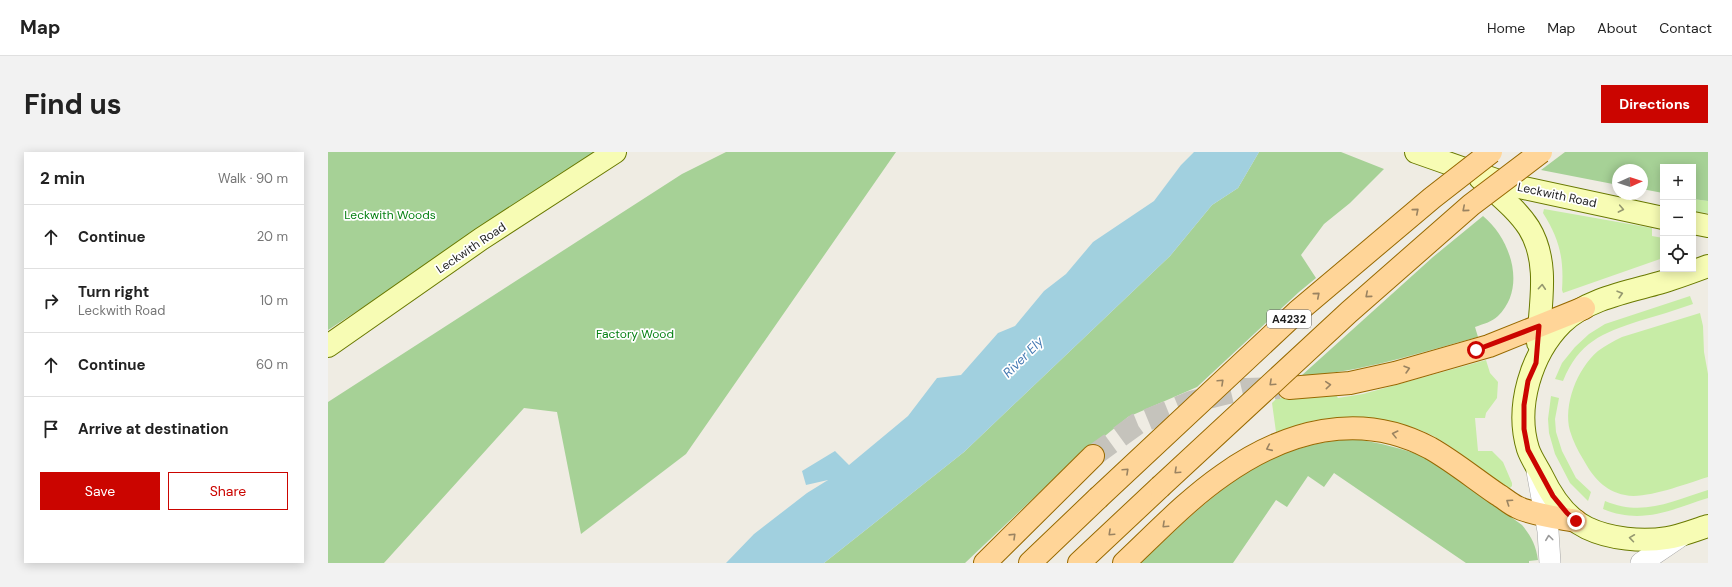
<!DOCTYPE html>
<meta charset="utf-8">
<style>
:root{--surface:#fff;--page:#f2f2f2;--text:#222;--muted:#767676;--line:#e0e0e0;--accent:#cb0500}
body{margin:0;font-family:"DM Sans",sans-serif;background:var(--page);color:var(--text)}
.controls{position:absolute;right:12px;top:12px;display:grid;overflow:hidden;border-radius:0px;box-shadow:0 2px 10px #0003}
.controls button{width:36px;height:36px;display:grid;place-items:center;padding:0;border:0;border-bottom:1px solid var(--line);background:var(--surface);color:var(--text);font:20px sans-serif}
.compass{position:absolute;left:1284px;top:12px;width:36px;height:36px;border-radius:50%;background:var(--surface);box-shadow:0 2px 10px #0003;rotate:87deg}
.stop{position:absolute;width:12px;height:12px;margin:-9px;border:3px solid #cb0500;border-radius:50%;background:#fff}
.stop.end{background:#cb0500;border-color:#fff;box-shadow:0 1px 4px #0008}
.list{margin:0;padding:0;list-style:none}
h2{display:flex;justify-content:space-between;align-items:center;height:52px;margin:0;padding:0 16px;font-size:17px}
h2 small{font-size:13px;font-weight:400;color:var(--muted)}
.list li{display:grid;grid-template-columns:26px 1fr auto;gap:12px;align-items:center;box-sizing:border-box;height:64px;padding:0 16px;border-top:1px solid var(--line)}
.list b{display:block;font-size:15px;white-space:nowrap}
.list p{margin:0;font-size:13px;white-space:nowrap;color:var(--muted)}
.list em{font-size:13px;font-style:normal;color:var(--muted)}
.actions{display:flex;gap:8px;padding:12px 16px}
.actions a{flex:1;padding:9px 0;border:1px solid var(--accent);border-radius:0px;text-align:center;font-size:14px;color:var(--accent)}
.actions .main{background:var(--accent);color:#fff}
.icon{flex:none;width:22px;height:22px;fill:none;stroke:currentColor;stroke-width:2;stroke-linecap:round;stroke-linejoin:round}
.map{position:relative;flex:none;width:1380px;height:411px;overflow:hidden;border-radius:0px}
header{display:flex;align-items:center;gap:24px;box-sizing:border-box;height:56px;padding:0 20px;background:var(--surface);border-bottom:1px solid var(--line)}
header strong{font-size:19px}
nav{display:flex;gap:22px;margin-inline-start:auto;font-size:14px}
.intro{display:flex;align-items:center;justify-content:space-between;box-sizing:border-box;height:96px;padding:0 24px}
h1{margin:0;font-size:28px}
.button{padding:10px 18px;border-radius:0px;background:var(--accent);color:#fff;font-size:14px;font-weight:700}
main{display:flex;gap:24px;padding:0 24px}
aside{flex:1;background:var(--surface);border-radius:0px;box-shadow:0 2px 10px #0003}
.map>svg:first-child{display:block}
.grass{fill:#c7eca6}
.forest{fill:#a6d196}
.water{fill:#a1d0df}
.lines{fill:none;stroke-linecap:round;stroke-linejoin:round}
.primary-tunnel{stroke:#c5c3bc;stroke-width:22;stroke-dasharray:22 11;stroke-linecap:butt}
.street-casing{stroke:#a5a5a5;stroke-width:22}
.secondary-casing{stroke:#697900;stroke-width:24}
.primary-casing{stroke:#976900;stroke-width:24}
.street{stroke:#fff;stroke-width:21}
.secondary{stroke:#f7fcb4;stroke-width:22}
.primary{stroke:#ffd598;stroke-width:22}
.primary-bridge-casing{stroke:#976900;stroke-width:24;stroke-linecap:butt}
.primary-bridge{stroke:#ffd598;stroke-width:22}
.oneway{stroke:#9a8361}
.oneway2{stroke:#959870}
.oneway3{stroke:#9a9a9a}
.route{stroke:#cb0500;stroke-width:5}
.labels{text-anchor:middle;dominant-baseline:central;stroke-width:3.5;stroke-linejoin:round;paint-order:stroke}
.shield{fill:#fff;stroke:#626262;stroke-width:1}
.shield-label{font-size:11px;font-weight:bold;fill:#1e1e1e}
.street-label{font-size:12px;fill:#1e1e1e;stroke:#fff}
.park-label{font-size:12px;fill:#068113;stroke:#fff}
.water-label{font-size:13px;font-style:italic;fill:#4579b2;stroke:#fff}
</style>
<header>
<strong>Map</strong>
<nav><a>Home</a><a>Map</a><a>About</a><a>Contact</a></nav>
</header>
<div class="intro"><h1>Find us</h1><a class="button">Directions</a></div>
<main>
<aside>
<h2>2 min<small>Walk · 90 m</small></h2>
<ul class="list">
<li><svg class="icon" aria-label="ahead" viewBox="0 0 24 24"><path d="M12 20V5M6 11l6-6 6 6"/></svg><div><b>Continue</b></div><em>20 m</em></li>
<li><svg class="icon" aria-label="right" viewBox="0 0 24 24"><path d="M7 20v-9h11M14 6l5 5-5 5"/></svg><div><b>Turn right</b><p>Leckwith Road</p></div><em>10 m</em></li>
<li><svg class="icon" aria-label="ahead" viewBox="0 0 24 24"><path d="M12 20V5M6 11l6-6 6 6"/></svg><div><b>Continue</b></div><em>60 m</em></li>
<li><svg class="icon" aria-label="arrive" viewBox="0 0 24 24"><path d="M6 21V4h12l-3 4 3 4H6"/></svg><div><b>Arrive at destination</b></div></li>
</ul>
<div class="actions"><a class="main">Save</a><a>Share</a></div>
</aside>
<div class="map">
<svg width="1380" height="411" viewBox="0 0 1380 411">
<rect width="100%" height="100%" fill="#efece3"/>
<g class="grass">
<path d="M 1365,47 L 1380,49 L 1380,61 L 1365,60 Z"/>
<path d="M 1216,57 L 1324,76 L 1324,84 L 1335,86 L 1335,106 L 1235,141 L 1234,138 C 1236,107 1232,88 1215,61 Z"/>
<path d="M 1362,144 L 1365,152 C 1347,158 1329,164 1311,169 C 1274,181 1251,190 1235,229 L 1227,227 L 1234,211 L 1247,195 L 1261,182 L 1277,172 Z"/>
<path d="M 1372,161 L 1375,174 L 1376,200 L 1380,222 L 1380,325 C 1360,331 1317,348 1297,343 C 1276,339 1265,325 1255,307 C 1250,299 1245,289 1242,279 C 1235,253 1249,217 1270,199 C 1277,194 1285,189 1294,185 Z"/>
<path d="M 1158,208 L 1162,221 L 1170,230 L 1169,246 L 1158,261 L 1157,266 L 1147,266 L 1150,299 L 1164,299 L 1175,310 L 1184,331 L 1184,334 L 1182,336 L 1177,334 C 1156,319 1136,303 1114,289 C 1082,268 1027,261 989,268 C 976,270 962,276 948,280 L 944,251 L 949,246 L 1008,243 L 1010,246 L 1035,242 Z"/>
<path d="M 1223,244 L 1231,246 L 1227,267 L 1228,280 L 1234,299 L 1248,326 L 1263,340 L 1260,349 L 1242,331 L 1227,302 L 1221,281 L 1220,267 Z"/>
<path d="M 1380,338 L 1380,346 C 1342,358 1314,373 1275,357 L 1277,349 C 1315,365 1344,349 1380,338 Z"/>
</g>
<g class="forest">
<path d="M 0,0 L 273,0 L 0,178 Z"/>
<path d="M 398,0 L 568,0 L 358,302 L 253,382 L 229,260 L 196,256 L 56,411 L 0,411 L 0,250 L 354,22 Z"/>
<path d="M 931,0 L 1013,0 L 1056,17 L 1022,51 L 996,72 L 973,103 L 988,126 L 971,140 L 869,235 L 800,265 L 733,320 L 637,411 L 496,411 L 636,300 L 842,104 L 884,53 L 910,36 Z"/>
<path d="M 1237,0 L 1380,0 L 1380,49 L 1365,47 L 1365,15 L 1335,15 L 1335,41 L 1314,37 L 1314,18 L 1290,18 L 1290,33 L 1213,18 Z"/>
<path d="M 1155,64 C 1183,87 1199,136 1170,164 C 1164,170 1155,172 1147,175 L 1150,185 C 1090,201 1035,220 973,224 L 1105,105 Z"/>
<path d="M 1028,287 C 1050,291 1075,296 1096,305 C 1131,322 1162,350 1194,373 C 1203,384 1208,393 1210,408 L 1201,409 L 1201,411 L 1138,411 L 1006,321 L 996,335 L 980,324 L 959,355 L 948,348 L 905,411 L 812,411 C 880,349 930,291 1028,287 Z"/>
</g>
<path class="water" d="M 866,0 L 931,0 L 910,36 L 884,53 L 842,104 L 636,300 L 496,411 L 398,411 L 426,382 L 479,341 L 500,328 L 478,333 L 474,319 L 507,299 L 521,313 L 580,264 L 609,226 L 633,223 L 670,181 L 687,174 L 716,139 L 738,122 L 765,90 L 826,49 L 853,13 Z"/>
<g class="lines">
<path class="primary-tunnel" d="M 765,304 L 809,272 L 863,250 L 917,237 L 952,236"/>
<defs>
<g id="street">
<path d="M 1209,319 L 1220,379 L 1222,411"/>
<path d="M 1313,411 L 1356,382"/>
</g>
<g id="secondary">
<path d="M 1088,0 L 1182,33 L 1335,66"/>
<path d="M 1152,26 C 1168,41 1189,57 1201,76 C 1222,110 1212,153 1210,191"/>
<path d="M 1365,71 L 1380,74"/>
<path d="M 1380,114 C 1364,120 1348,126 1331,131 C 1299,140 1259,147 1234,171 C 1203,202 1187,255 1200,297 C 1203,306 1210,316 1214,324 C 1224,345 1238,366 1259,376 C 1282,387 1314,390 1339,386 C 1353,384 1367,378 1380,374"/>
<path d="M 0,194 L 153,87 L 287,0"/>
</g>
<g id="primary">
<path d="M 961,236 L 1022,231 L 1067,221 L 1161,194 L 1256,156"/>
<path d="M 657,411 L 765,304"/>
<path d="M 702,411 L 770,346"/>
<path d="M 751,411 L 832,335"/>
<path d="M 796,411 C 828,381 859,348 895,323 C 957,279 1031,258 1102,296 C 1125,309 1147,327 1169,342 C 1176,346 1182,352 1189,355 C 1202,362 1232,366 1248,369"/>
</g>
</defs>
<use href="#street" class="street-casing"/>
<use href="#secondary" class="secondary-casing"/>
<use href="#primary" class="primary-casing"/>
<use href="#street" class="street"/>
<use href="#secondary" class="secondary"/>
<use href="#primary" class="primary"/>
<defs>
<g id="primary-bridge">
<path d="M 832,335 L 1021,160 L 1143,53 L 1213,0"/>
<path d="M 770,346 L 969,160 L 1104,46 L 1163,0"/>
</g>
</defs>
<use href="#primary-bridge" class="primary-bridge-casing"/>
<use href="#primary-bridge" class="primary-bridge"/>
</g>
<defs><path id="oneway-chevron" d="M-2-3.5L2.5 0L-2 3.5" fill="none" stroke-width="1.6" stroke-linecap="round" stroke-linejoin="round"/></defs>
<g class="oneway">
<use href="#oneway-chevron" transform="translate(1137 57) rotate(139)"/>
<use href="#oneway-chevron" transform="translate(1088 59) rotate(-40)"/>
<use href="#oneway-chevron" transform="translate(989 143) rotate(-40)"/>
<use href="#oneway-chevron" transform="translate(1040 143) rotate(139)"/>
<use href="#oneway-chevron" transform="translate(1079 217) rotate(-16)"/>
<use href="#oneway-chevron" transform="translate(893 230) rotate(-43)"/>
<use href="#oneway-chevron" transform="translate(944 231) rotate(137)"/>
<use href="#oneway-chevron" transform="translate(1000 233) rotate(-5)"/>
<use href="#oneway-chevron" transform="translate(1067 282) rotate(-166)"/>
<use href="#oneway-chevron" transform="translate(941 296) rotate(156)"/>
<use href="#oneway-chevron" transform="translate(798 319) rotate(-43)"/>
<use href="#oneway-chevron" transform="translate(849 319) rotate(137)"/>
<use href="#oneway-chevron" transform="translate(1181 350) rotate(-146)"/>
<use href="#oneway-chevron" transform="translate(837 373) rotate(137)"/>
<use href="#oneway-chevron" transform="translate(783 381) rotate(137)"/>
<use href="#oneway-chevron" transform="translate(685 384) rotate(-44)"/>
</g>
<g class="oneway2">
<use href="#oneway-chevron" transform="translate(1293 57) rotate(11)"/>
<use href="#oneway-chevron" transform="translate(1214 135) rotate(-86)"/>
<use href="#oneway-chevron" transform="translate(1292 142) rotate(-16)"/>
<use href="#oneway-chevron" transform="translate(1304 386) rotate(-172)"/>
</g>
<use class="oneway3" href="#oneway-chevron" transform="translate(1221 386) rotate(-97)"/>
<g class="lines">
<path class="route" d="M 1148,198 L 1211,174 L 1208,211 L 1200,229 L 1196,253 L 1196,277 L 1200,298 L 1225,344 L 1239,361 L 1248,369"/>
</g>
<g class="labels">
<rect class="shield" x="939" y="158" width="44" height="18" rx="3"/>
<g class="shield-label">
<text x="961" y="167">A4232</text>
</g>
<g class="street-label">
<text transform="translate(1229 43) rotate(12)">Leckwith Road</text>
<text transform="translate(143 96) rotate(-34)">Leckwith Road</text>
</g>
<g class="park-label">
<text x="62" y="63">Leckwith Woods</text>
<text x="307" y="182">Factory Wood</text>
</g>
<g class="water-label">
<text transform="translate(695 205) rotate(-45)">River Ely</text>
</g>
</g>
</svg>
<div class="controls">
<button>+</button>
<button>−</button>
<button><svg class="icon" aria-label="locate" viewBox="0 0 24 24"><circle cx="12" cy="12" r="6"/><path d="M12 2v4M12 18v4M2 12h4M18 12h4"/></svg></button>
</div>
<svg class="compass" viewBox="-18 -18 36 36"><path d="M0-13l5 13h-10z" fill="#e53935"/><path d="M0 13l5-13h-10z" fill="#767676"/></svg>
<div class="stop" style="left:1148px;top:198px"></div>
<div class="stop end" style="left:1248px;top:369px"></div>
</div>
</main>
